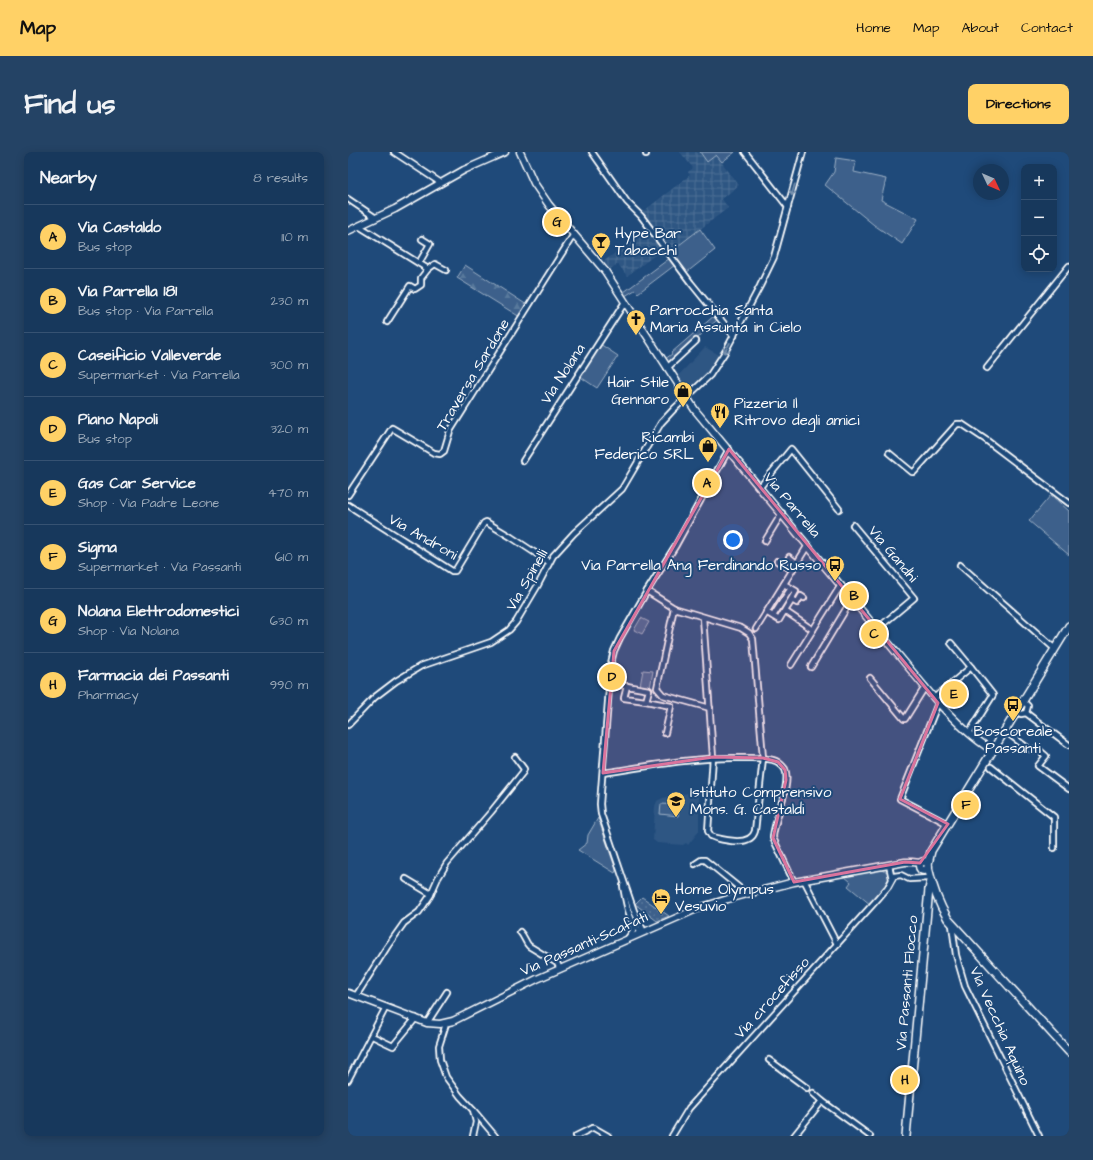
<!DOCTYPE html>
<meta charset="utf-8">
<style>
:root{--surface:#17385c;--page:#244365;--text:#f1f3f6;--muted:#9eacbb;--line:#365272;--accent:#ffd166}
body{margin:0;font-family:"Architects Daughter",sans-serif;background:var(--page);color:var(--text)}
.controls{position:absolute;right:12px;top:12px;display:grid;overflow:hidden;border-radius:8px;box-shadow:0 2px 10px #0003}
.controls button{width:36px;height:36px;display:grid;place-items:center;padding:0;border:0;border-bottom:1px solid var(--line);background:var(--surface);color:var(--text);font:20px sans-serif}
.compass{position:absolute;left:625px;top:12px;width:36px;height:36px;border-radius:50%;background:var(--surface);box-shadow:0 2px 10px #0003;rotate:134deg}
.you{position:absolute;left:385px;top:388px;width:14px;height:14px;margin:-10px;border:3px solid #fff;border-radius:50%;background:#1a73e8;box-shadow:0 0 0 6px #1a73e833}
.badge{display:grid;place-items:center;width:26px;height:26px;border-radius:50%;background:var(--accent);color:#111;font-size:13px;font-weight:700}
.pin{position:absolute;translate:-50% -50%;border:2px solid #fff;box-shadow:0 1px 4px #0006}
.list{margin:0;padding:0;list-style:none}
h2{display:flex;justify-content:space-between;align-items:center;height:52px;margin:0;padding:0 16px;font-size:17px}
h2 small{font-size:13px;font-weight:400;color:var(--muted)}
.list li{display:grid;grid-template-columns:26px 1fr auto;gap:12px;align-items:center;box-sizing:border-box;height:64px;padding:0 16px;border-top:1px solid var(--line)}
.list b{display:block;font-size:15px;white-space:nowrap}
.list p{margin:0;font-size:13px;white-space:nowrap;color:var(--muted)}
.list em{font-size:13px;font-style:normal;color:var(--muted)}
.icon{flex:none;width:22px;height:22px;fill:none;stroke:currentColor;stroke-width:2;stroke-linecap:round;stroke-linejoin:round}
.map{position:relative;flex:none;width:721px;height:984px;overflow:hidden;border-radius:8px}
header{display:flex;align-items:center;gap:24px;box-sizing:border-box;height:56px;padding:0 20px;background:var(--accent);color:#111}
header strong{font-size:19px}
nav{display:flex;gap:22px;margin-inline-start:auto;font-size:14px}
.intro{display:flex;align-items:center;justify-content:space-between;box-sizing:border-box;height:96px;padding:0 24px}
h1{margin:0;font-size:28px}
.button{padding:10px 18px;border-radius:8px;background:var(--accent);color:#111;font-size:14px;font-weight:700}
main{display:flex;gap:24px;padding:0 24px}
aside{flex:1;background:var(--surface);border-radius:8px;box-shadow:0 2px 10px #0003}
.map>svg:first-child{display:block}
.built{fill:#2e5683}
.industrial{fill:url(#industrial-grid)}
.grass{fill:#3c618b;stroke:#9eb0c5}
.forest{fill:url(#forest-firs);stroke:#9eb0c5}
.park{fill:url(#park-dots);stroke:#9eb0c5}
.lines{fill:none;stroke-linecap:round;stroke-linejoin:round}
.minor-casing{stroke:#fff;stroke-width:8}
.tertiary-casing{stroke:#fff;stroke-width:9}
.secondary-casing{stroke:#fff;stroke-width:10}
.minor{stroke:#1f4a7a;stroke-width:4.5}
.tertiary{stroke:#1f4a7a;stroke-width:6}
.secondary{stroke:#1f4a7a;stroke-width:7}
.oneway{stroke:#7992af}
.marked{fill:#da749d;fill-opacity:0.2;stroke:#da749d;stroke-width:3;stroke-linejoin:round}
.labels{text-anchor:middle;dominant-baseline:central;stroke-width:4;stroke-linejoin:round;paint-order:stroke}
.poi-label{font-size:15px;fill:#fff;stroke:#1f4a7a;text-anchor:start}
.street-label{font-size:15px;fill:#fff;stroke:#1f4a7a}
</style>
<header>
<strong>Map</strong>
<nav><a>Home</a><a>Map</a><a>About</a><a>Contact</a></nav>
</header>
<div class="intro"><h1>Find us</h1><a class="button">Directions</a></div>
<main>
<aside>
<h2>Nearby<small>8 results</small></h2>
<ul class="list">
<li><span class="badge">A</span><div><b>Via Castaldo</b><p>Bus stop</p></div><em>110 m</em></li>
<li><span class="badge">B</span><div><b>Via Parrella 181</b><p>Bus stop · Via Parrella</p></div><em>230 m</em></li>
<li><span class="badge">C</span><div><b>Caseificio Valleverde</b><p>Supermarket · Via Parrella</p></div><em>300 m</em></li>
<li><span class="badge">D</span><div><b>Piano Napoli</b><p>Bus stop</p></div><em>320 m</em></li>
<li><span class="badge">E</span><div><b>Gas Car Service</b><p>Shop · Via Padre Leone</p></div><em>470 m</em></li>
<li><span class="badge">F</span><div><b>Sigma</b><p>Supermarket · Via Passanti</p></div><em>610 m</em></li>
<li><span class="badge">G</span><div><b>Nolana Elettrodomestici</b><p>Shop · Via Nolana</p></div><em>630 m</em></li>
<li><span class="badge">H</span><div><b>Farmacia dei Passanti</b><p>Pharmacy</p></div><em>990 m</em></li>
</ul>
</aside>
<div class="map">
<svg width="721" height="984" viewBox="0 0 721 984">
<defs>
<pattern id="industrial-grid" width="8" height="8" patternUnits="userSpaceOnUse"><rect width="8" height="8" fill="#2e5683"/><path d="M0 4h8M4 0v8" fill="none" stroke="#4d6f96"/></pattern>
<pattern id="forest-firs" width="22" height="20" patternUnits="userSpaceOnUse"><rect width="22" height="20" fill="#3c618b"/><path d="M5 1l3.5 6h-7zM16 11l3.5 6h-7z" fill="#59799c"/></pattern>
<pattern id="park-dots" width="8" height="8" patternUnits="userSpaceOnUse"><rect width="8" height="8" fill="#3c618b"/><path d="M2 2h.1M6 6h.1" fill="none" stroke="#59799c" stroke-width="1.8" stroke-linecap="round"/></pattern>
</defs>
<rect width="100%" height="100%" fill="#1f4a7a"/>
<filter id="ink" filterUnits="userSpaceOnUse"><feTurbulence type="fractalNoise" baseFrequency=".025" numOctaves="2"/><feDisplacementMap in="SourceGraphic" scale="8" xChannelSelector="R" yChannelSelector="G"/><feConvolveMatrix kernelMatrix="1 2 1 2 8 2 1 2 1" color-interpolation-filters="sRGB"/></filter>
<g filter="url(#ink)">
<g class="built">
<path d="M 357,195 L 373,204 L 361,222 L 353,230 L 351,228 L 347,236 L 342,240 L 329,225 Z"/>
<path d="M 351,639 L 351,679 L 340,693 L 338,691 L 335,693 L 309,691 L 305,688 L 307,654 L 309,649 L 315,646 Z"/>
</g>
<g class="industrial">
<path d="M 332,0 L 352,0 L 359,10 L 368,3 L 391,33 L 374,47 L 380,56 L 322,100 L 318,95 L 319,93 L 292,62 L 342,23 L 340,20 L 345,16 Z"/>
<path d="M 301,77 L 315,97 L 279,124 L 270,112 L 262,117 L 256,109 Z"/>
</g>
<g class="grass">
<path d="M 352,0 L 387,0 L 374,10 L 368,3 L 359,10 Z"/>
<path d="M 488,6 L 508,9 L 506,20 L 538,27 L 533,48 L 570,67 L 554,92 L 526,73 L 477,33 L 486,20 Z"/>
<path d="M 352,77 L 367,98 L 338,121 L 322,100 Z"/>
<path d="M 322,106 L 327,113 L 290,141 L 287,138 L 277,144 L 276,140 Z"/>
<path d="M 367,163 L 370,167 L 321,213 L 317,207 L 324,202 L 323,201 Z"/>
<path d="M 252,192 L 270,204 L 249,236 L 231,224 Z"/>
<path d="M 703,343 L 721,359 L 721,403 L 681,369 Z"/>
<path d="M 293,466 L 301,470 L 294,482 L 286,478 Z"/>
<path d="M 295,518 L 305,519 L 302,536 L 292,534 Z"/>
<path d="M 313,652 L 331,653 L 330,664 L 312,662 Z"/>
<path d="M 250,666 L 268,718 L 267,721 L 230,698 L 239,691 L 240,683 Z"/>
<path d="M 534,716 L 535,719 L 539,719 L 542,728 L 523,753 L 500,734 L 503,730 L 496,724 L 502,722 Z"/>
</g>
<path class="forest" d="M 117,113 L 179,153 L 172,165 L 109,126 Z"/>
<path class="park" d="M 294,745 L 321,764 L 309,769 L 287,752 Z"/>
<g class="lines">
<defs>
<g id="minor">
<path d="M 46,0 L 93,31"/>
<path d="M 244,0 L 279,50 L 293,64 L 343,131 L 386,184"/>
<path d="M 397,0 L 440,55"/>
<path d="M 298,2 L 298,0"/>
<path d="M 0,47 L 28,66"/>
<path d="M 11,74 L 80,117 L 87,112 L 98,118"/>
<path d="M 71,111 L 82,92 L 74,87"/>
<path d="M 39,170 L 62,134 L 67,137 L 73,133 L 73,126 L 80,117"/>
<path d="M 319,216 L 348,189"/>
<path d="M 639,216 L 721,114"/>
<path d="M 541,301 L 564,320 L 566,320 L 609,272 L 614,272 L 638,288 L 721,351"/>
<path d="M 175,309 L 277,150"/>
<path d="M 412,335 L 443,297 L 491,357"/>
<path d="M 0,343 L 44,276 L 86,301 L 92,302 L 96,299 L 102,279 L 226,82"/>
<path d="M 0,353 L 104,419 L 107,419 L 136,371 L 138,370 L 163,385 L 201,410"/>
<path d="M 505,373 L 566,446 L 529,477"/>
<path d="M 417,389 L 434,361"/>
<path d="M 441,405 L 446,409 L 443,414"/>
<path d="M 429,409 L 441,416 L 442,415"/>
<path d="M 612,413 L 707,497"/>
<path d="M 299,439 L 326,456 L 393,476 L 401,481 L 405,487 L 415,606 L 407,679 C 403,694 380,689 368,686 L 363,684 L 360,679 L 365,605 L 355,465"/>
<path d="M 456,446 L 453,444 L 449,451 L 444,448 L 437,459 L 465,478"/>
<path d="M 326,456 L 309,536 L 315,543 L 362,556"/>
<path d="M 418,460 L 431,468 L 448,439 L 436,432"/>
<path d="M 425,464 L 443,436"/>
<path d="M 408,477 L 460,393"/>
<path d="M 603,491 L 623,515"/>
<path d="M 443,513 L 493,433"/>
<path d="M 463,515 L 504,447"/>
<path d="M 522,526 L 556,567 L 557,567 L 577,535"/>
<path d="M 262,531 L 301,538 L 298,549 L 323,554 L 317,581"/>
<path d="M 279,534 L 276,546 L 298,549"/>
<path d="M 586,546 L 623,515 L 645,543 L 621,581"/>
<path d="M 675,549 L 680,554 L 678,561"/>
<path d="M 590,551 L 552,647 L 600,672"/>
<path d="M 668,560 L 673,562 L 678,561 L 721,593"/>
<path d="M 0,573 L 27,545 L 48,529 L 73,514 L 143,490 L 161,478 L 168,470 L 190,433 L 205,404 L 226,381 L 274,337 L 313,271 L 326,257 L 362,223 L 377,200 L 412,134 L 426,105 L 455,0"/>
<path d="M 657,579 L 681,597 L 691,598 L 698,604 L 690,614 L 721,637"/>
<path d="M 643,615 L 706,665 L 706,696"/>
<path d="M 255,621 C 301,614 346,605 392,606 C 403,606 414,605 425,608 C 430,609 434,613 437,617 C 444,633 425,669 425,686 L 446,730"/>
<path d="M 347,712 L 353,708 L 357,708 L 399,742"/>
<path d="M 541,713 L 544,727"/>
<path d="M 58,727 L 83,742"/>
<path d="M 456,728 L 489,792"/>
<path d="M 275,734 C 278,750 280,769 293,780"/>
<path d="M 604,773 L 608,803 L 617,834 L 691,984"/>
<path d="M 172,780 C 177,785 177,790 181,794 L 209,811 L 212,817"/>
<path d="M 296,780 L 286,759 L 253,662 L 252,652 L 263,511 L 266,499 L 272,486 L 299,439 L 328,393 L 381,297"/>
<path d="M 280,786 L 285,779 L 284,769"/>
<path d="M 8,844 L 39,795 L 56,771 L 71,760 L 82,744 L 90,726 L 99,711 L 143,660 L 175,620 L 176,617 L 167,605"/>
<path d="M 79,871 L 99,840"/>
<path d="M 98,872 L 91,894 L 92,908 L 98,925 L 112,944 L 125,958 L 128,970 L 125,984"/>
<path d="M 24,884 L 45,894 L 68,866"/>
<path d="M 421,908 L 459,936"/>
<path d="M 0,928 L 38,855"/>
<path d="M 465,941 L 474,949"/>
<path d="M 126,959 L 147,984"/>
<path d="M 228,984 L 244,976 L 246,976 L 260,984"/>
<path d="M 324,984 L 341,956 L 527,750 L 540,735 L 546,724 L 553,723 L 561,727 L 581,726"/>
<path d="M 446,984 L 474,949 L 522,984"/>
</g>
<g id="tertiary">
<path d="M 172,0 L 186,31 L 201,53 L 257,119 L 347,258 L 586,546 C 603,565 622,585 644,598"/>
<path d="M 0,79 L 47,57 L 116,18 L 157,0"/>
<path d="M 0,841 L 79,871 L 92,872 L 105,869 L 189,827 L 351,756 L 380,747 L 446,730 L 557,710 L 564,710 L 572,711"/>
</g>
<g id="secondary">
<circle cx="576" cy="714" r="4.5"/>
<path d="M 580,712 L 583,699 L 721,474"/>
<path d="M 580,715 C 584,733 590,751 600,767 L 721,900"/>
<path d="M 558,984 L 581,737 L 583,729"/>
</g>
</defs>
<use href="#minor" class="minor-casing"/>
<use href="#tertiary" class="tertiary-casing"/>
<use href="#secondary" class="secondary-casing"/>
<use href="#minor" class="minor"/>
<use href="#tertiary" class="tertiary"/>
<use href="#secondary" class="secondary"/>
</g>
<defs><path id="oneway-shaft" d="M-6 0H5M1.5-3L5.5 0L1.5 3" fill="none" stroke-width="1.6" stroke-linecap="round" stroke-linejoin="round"/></defs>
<g class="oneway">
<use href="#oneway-shaft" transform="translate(445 38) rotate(106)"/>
<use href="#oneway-shaft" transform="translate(379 196) rotate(119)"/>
</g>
</g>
<path class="marked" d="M 381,297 L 590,551 L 552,647 L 600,672 L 572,711 L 557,710 L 446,730 L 425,686 L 438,628 L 437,618 L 430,610 L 415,606 L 365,605 L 255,621 L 266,499 Z"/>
<defs>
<symbol id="bar-pin" viewBox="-11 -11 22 30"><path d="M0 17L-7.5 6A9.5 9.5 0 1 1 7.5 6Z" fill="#ffd166" stroke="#1f4a7a"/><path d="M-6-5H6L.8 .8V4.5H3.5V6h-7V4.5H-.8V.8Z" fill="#111"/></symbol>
<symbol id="church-pin" viewBox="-11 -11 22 30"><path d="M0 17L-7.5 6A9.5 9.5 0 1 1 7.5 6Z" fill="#ffd166" stroke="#1f4a7a"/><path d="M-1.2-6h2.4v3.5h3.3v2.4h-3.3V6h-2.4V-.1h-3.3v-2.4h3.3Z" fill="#111"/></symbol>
<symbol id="shop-pin" viewBox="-11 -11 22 30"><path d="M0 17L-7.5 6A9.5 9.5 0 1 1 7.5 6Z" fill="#ffd166" stroke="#1f4a7a"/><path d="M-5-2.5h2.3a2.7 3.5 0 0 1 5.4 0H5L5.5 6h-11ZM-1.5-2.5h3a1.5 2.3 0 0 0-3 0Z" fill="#111"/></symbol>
<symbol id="restaurant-pin" viewBox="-11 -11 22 30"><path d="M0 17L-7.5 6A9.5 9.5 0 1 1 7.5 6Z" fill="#ffd166" stroke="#1f4a7a"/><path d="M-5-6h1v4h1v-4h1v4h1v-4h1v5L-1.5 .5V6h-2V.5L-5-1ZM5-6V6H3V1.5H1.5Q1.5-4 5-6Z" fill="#111"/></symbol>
<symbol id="bus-pin" viewBox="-11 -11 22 30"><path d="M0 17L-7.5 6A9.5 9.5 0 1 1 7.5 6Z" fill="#ffd166" stroke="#1f4a7a"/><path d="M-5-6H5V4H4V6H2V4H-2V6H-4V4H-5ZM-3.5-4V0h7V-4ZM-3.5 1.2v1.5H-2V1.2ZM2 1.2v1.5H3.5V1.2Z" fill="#111"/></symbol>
<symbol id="school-pin" viewBox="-11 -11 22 30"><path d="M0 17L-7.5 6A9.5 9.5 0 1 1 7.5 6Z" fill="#ffd166" stroke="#1f4a7a"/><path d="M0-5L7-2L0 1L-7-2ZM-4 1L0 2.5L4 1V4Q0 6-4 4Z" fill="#111"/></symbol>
<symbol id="hotel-pin" viewBox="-11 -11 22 30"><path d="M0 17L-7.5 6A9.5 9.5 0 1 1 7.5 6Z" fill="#ffd166" stroke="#1f4a7a"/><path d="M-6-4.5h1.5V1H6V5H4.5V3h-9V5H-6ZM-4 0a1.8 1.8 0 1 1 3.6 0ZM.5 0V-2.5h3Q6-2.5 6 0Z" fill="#111"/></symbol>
</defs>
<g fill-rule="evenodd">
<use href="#bar-pin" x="242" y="79" width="22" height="30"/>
<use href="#church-pin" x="277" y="156" width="22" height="30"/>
<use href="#shop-pin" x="324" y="228" width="22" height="30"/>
<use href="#restaurant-pin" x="361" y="249" width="22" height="30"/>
<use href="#shop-pin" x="349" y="283" width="22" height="30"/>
<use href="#bus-pin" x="476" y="402" width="22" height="30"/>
<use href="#bus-pin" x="654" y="542" width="22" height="30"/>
<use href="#school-pin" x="317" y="638" width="22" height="30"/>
<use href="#hotel-pin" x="302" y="735" width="22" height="30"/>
</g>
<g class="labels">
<g class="poi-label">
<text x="267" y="81">Hype Bar<tspan x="267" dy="17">Tabacchi</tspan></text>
<text x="302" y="158">Parrocchia Santa<tspan x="302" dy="17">Maria Assunta in Cielo</tspan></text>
<text x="321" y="230" text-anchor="end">Hair Stile<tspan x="321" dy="17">Gennaro</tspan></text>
<text x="386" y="251">Pizzeria Il<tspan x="386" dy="17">Ritrovo degli amici</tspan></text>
<text x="346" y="285" text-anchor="end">Ricambi<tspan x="346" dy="17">Federico SRL</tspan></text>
<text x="473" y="413" text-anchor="end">Via Parrella Ang Ferdinando Russo</text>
<text x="665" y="579" text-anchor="middle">Boscoreale<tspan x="665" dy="17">Passanti</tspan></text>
<text x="342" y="640">Istituto Comprensivo<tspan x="342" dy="17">Mons. G. Castaldi</tspan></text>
<text x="327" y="737">Home Olympus<tspan x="327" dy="17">Vesuvio</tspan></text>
</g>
<g class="street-label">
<text transform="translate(215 222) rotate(-57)">Via Nolana</text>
<text transform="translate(125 223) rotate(-59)">Traversa Sardone</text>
<text transform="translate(444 353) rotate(50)">Via Parrella</text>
<text transform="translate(75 385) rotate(30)">Via Androni</text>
<text transform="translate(545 402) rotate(50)">Via Gandhi</text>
<text transform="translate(179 428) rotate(-60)">Via Spinelli</text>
<text transform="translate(236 792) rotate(-24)">Via Passanti-Scafati</text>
<text transform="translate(559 831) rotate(-85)">Via Passanti Flocco</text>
<text transform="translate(424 846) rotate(-48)">Via crocefisso</text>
<text transform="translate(652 874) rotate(66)">Via Vecchia Aquino</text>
</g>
</g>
</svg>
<div class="controls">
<button>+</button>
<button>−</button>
<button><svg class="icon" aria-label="locate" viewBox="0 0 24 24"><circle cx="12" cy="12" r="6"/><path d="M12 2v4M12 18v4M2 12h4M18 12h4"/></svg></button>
</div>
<svg class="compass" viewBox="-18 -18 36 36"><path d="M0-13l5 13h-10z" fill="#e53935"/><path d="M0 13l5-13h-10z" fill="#9eacbb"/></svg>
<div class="you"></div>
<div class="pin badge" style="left:359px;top:331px">A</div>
<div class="pin badge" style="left:506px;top:444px">B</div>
<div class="pin badge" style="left:526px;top:482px">C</div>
<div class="pin badge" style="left:264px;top:525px">D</div>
<div class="pin badge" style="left:606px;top:542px">E</div>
<div class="pin badge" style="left:618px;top:653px">F</div>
<div class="pin badge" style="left:209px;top:70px">G</div>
<div class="pin badge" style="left:557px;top:928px">H</div>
</div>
</main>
